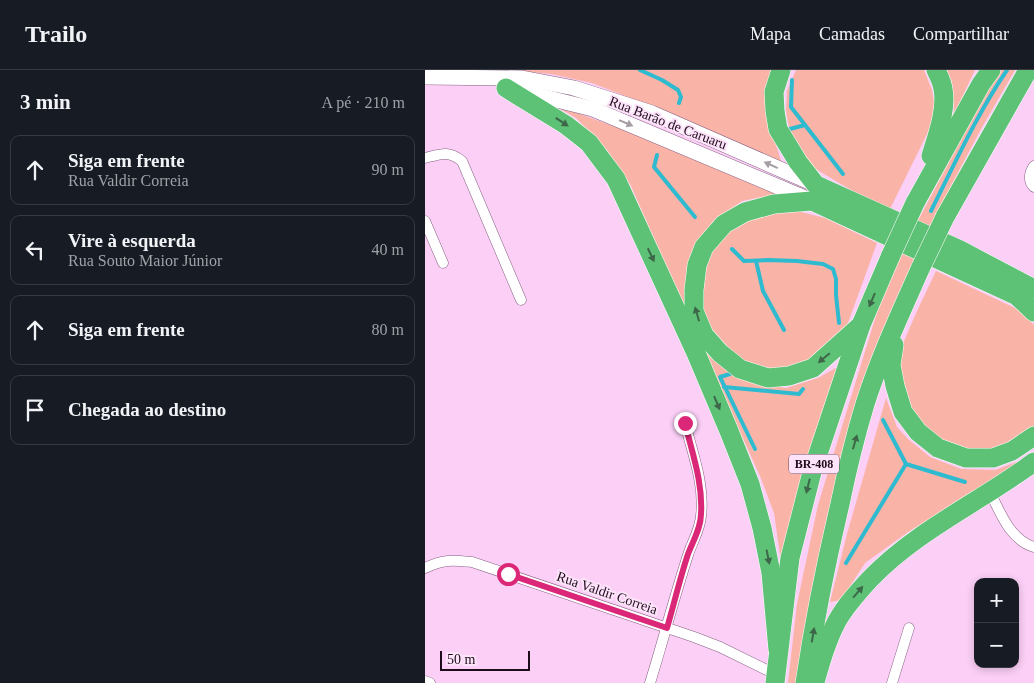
<!DOCTYPE html>
<html lang="pt">
<meta charset="utf-8">
<style>
:root{--surface:#171b24;--page:#242831;--text:#f1f3f6;--muted:#9ea1a6;--line:#363941}
body{margin:0;font-family:Georgia,serif;background:var(--page);color:var(--text)}
.controls{position:absolute;right:15px;bottom:15px;display:grid;overflow:hidden;border-radius:10px;box-shadow:0 2px 8px #0003}
.controls button{width:45px;height:45px;display:grid;place-items:center;padding:0;border:0;border-bottom:1px solid var(--line);background:var(--surface);color:var(--text);font:25px sans-serif}
.scale{position:absolute;left:15px;bottom:12px;width:90px;box-sizing:border-box;padding-left:5px;border:2px solid #1d0d1b;border-top:0;font-size:14px;line-height:18px;white-space:nowrap;color:#1d0d1b;-webkit-text-stroke:4px #fee3fb;paint-order:stroke}
.stop{position:absolute;width:15px;height:15px;margin:-11px;border:4px solid #db2777;border-radius:50%;background:#fff}
.stop.end{background:#db2777;border-color:#fff;box-shadow:0 1px 5px #0008}
.list{margin:0;padding:0;list-style:none}
h2{display:flex;justify-content:space-between;align-items:center;height:65px;margin:0;padding:0 20px;font-size:21px}
h2 small{font-size:16px;font-weight:400;color:var(--muted)}
.list li{display:grid;grid-template-columns:32px 1fr auto;gap:15px;align-items:center;box-sizing:border-box;height:70px;margin:0 10px 10px;padding:0 10px;border:1px solid var(--line);border-radius:10px}
.list b{display:block;font-size:19px;white-space:nowrap}
.list p{margin:0;font-size:16px;white-space:nowrap;color:var(--muted)}
.list em{font-size:16px;font-style:normal;color:var(--muted)}
.icon{flex:none;width:28px;height:28px;fill:none;stroke:currentColor;stroke-width:2;stroke-linecap:round;stroke-linejoin:round}
.map{position:relative;flex:none;width:609px;height:613px;overflow:hidden}
header{display:flex;align-items:center;gap:30px;box-sizing:border-box;height:70px;padding:0 25px;background:var(--surface);border-bottom:1px solid var(--line)}
header strong{font-size:24px}
nav{display:flex;gap:28px;margin-inline-start:auto;font-size:18px}
main{display:flex}
aside{flex:1;background:var(--surface)}
.map>svg:first-child{display:block}
.green{fill:#fab3a7}
.lines{fill:none;stroke-linecap:round;stroke-linejoin:round}
.stream{stroke:#2ebbd0;stroke-width:4}
.street-casing{stroke:#876083;stroke-width:11}
.secondary-casing{stroke:#876083;stroke-width:16}
.highway-casing{stroke:#fff;stroke-width:20}
.street{stroke:#fff;stroke-width:10}
.secondary{stroke:#fff;stroke-width:15}
.highway{stroke:#5dc176;stroke-width:19}
.highway-bridge-casing{stroke:#fff;stroke-width:20;stroke-linecap:butt}
.highway-bridge{stroke:#5dc176;stroke-width:19}
.oneway{fill:#3d6748}
.oneway2{fill:#a59ea4}
.route{stroke:#db2777;stroke-width:6}
.labels{text-anchor:middle;dominant-baseline:central;stroke-width:4;stroke-linejoin:round;paint-order:stroke}
.shield{fill:#fee3fb;stroke:#604d5e;stroke-width:1}
.shield-label{font-size:12px;font-weight:bold;fill:#1d0d1b}
.street-label{font-size:14px;fill:#1d0d1b;stroke:#fee3fb}
</style>
<header>
<strong>Trailo</strong>
<nav><a>Mapa</a><a>Camadas</a><a>Compartilhar</a></nav>
</header>
<main>
<aside>
<h2>3 min<small>A pé · 210 m</small></h2>
<ul class="list">
<li><svg class="icon" aria-label="ahead" viewBox="0 0 24 24"><path d="M12 20V5M6 11l6-6 6 6"/></svg><div><b>Siga em frente</b><p>Rua Valdir Correia</p></div><em>90 m</em></li>
<li><svg class="icon" aria-label="left" viewBox="0 0 24 24"><path d="M17 20v-9H6M10 6l-5 5 5 5"/></svg><div><b>Vire à esquerda</b><p>Rua Souto Maior Júnior</p></div><em>40 m</em></li>
<li><svg class="icon" aria-label="ahead" viewBox="0 0 24 24"><path d="M12 20V5M6 11l6-6 6 6"/></svg><div><b>Siga em frente</b></div><em>80 m</em></li>
<li><svg class="icon" aria-label="arrive" viewBox="0 0 24 24"><path d="M6 21V4h12l-3 4 3 4H6"/></svg><div><b>Chegada ao destino</b></div></li>
</ul>
</aside>
<div class="map">
<svg width="609" height="613" viewBox="0 0 609 613">
<rect width="100%" height="100%" fill="#fbcff6"/>
<g class="green">
<path d="M 83,0 L 351,0 L 349,69 L 357,94 L 223,35 L 167,13 L 126,4 Z"/>
<path d="M 371,0 L 499,0 L 507,20 L 511,42 L 505,58 L 464,141 L 428,121 L 382,94 L 367,68 L 363,52 L 361,41 L 362,21 Z"/>
<path d="M 522,0 L 550,0 L 529,44 L 527,12 Z"/>
<path d="M 575,0 L 590,0 L 556,59 L 502,161 L 490,156 L 560,25 Z"/>
<path d="M 125,33 L 207,63 L 351,124 L 317,131 L 288,151 L 266,184 L 260,218 L 288,287 L 327,313 L 361,318 L 393,308 L 416,295 L 357,499 L 349,443 L 335,406 L 269,260 L 206,116 L 182,80 L 151,48 Z"/>
<path d="M 368,140 L 400,148 L 452,173 L 419,264 L 391,291 L 349,301 L 315,290 L 287,264 L 276,234 L 279,193 L 295,167 L 331,145 Z"/>
<path d="M 473,182 L 494,188 L 436,332 L 375,613 L 363,613 L 372,534 L 393,435 L 457,226 Z"/>
<path d="M 511,201 L 592,239 L 609,255 L 609,360 L 585,377 L 537,384 L 492,356 L 470,292 L 492,241 Z"/>
<path d="M 461,328 L 472,357 L 483,369 L 505,387 L 536,399 L 570,400 L 605,387 L 483,462 L 440,493 L 416,530 L 405,532 L 422,464 Z"/>
</g>
<g class="lines">
<g class="stream">
<path d="M 215,0 L 237,10 L 253,20 L 256,27 L 254,33"/>
<path d="M 367,10 L 366,37 L 380,55"/>
<path d="M 365,59 L 380,55 L 418,104"/>
<path d="M 232,85 L 229,97 L 270,147"/>
<path d="M 506,141 C 530,93 552,44 582,0"/>
<path d="M 307,179 L 319,191 L 343,190 L 372,191 L 398,194 L 408,199 L 411,209 L 411,225 L 414,253"/>
<path d="M 331,191 L 338,221 L 359,260"/>
<path d="M 305,304 L 295,307 L 330,379"/>
<path d="M 299,317 L 374,324 L 378,319"/>
<path d="M 458,350 L 481,394 L 540,412"/>
<path d="M 421,493 L 481,394"/>
</g>
<defs>
<g id="street">
<path d="M 0,88 C 16,84 23,80 37,91 L 96,230"/>
<path d="M 609,96 C 604,103 603,111 609,117"/>
<path d="M 0,151 L 18,193"/>
<path d="M 565,422 C 575,442 585,470 609,477"/>
<path d="M 0,498 C 19,489 27,490 47,492 L 269,567 L 295,577 L 350,604"/>
<path d="M 0,611 L 5,613"/>
<path d="M 225,613 C 238,571 249,528 263,485 C 267,472 275,460 276,446 C 280,414 267,382 260,353"/>
<path d="M 467,613 L 484,558"/>
</g>
<g id="secondary">
<path d="M 0,7 L 97,8 L 149,18 L 227,43 L 389,114"/>
<path d="M 91,20 L 168,39 L 387,131"/>
</g>
<g id="highway">
<path d="M 356,0 L 349,22 L 350,41 L 353,59 L 373,92 L 391,115 L 535,180 L 609,219"/>
<path d="M 81,18 L 141,55 L 164,73 L 191,109 L 271,283 L 304,361 L 325,414 L 337,458 L 346,503 L 353,580"/>
<path d="M 506,86 C 512,66 522,40 518,19 C 517,12 514,6 511,0"/>
<path d="M 490,133 L 556,14 L 566,0"/>
<path d="M 520,147 L 603,0"/>
<path d="M 436,255 L 388,298 L 364,306 L 343,308 L 315,299 L 295,283 L 279,265 L 269,241 L 269,220 L 272,195 L 279,177 L 299,154 L 320,142 L 349,134 L 387,131 L 592,226 L 609,242"/>
<path d="M 469,275 L 466,295 L 470,316 L 478,342 L 493,362 L 513,378 L 541,388 L 568,388 L 587,381 L 609,366"/>
<path d="M 390,612 C 396,591 402,570 412,551 C 421,535 433,522 445,509 C 492,460 555,432 609,392"/>
<path d="M 350,613 L 365,488 L 387,402 L 436,255 L 466,185"/>
<path d="M 380,613 C 389,553 401,493 415,434 C 422,400 430,367 440,334 C 455,287 476,242 496,197"/>
</g>
</defs>
<use href="#street" class="street-casing"/>
<use href="#secondary" class="secondary-casing"/>
<use href="#highway" class="highway-casing"/>
<use href="#street" class="street"/>
<use href="#secondary" class="secondary"/>
<use href="#highway" class="highway"/>
<defs>
<g id="highway-bridge">
<path d="M 466,185 L 490,133"/>
<path d="M 496,197 L 520,147"/>
</g>
</defs>
<use href="#highway-bridge" class="highway-bridge-casing"/>
<use href="#highway-bridge" class="highway-bridge"/>
</g>
<defs><path id="oneway-solid" d="M-6-.8H1V-3.2L6.5 0L1 3.2V.8H-6Z" transform="scale(1.25)"/></defs>
<g class="oneway">
<use href="#oneway-solid" transform="translate(137 52) rotate(33)"/>
<use href="#oneway-solid" transform="translate(226 185) rotate(65)"/>
<use href="#oneway-solid" transform="translate(447 230) rotate(113)"/>
<use href="#oneway-solid" transform="translate(272 244) rotate(-106)"/>
<use href="#oneway-solid" transform="translate(399 288) rotate(140)"/>
<use href="#oneway-solid" transform="translate(292 333) rotate(67)"/>
<use href="#oneway-solid" transform="translate(430 372) rotate(-74)"/>
<use href="#oneway-solid" transform="translate(383 416) rotate(104)"/>
<use href="#oneway-solid" transform="translate(343 487) rotate(79)"/>
<use href="#oneway-solid" transform="translate(433 522) rotate(-49)"/>
<use href="#oneway-solid" transform="translate(388 565) rotate(-80)"/>
</g>
<g class="oneway2">
<use href="#oneway-solid" transform="translate(201 53) rotate(23)"/>
<use href="#oneway-solid" transform="translate(346 95) rotate(-156)"/>
</g>
<g class="lines">
<path class="route" d="M 83,504 L 242,558 C 249,534 255,508 263,484 C 268,471 276,458 276,444 C 278,412 267,383 260,353"/>
</g>
<g class="labels">
<rect class="shield" x="364" y="384.5" width="50" height="19" rx="4"/>
<g class="shield-label">
<text x="389" y="394">BR-408</text>
</g>
<g class="street-label">
<text transform="translate(243 53) rotate(21)">Rua Barão de Caruaru</text>
<text transform="translate(182 523) rotate(19)">Rua Valdir Correia</text>
</g>
</g>
</svg>
<div class="controls">
<button>+</button>
<button>−</button>
</div>
<div class="scale">50 m</div>
<div class="stop" style="left:83px;top:504px"></div>
<div class="stop end" style="left:260px;top:353px"></div>
</div>
</main>
